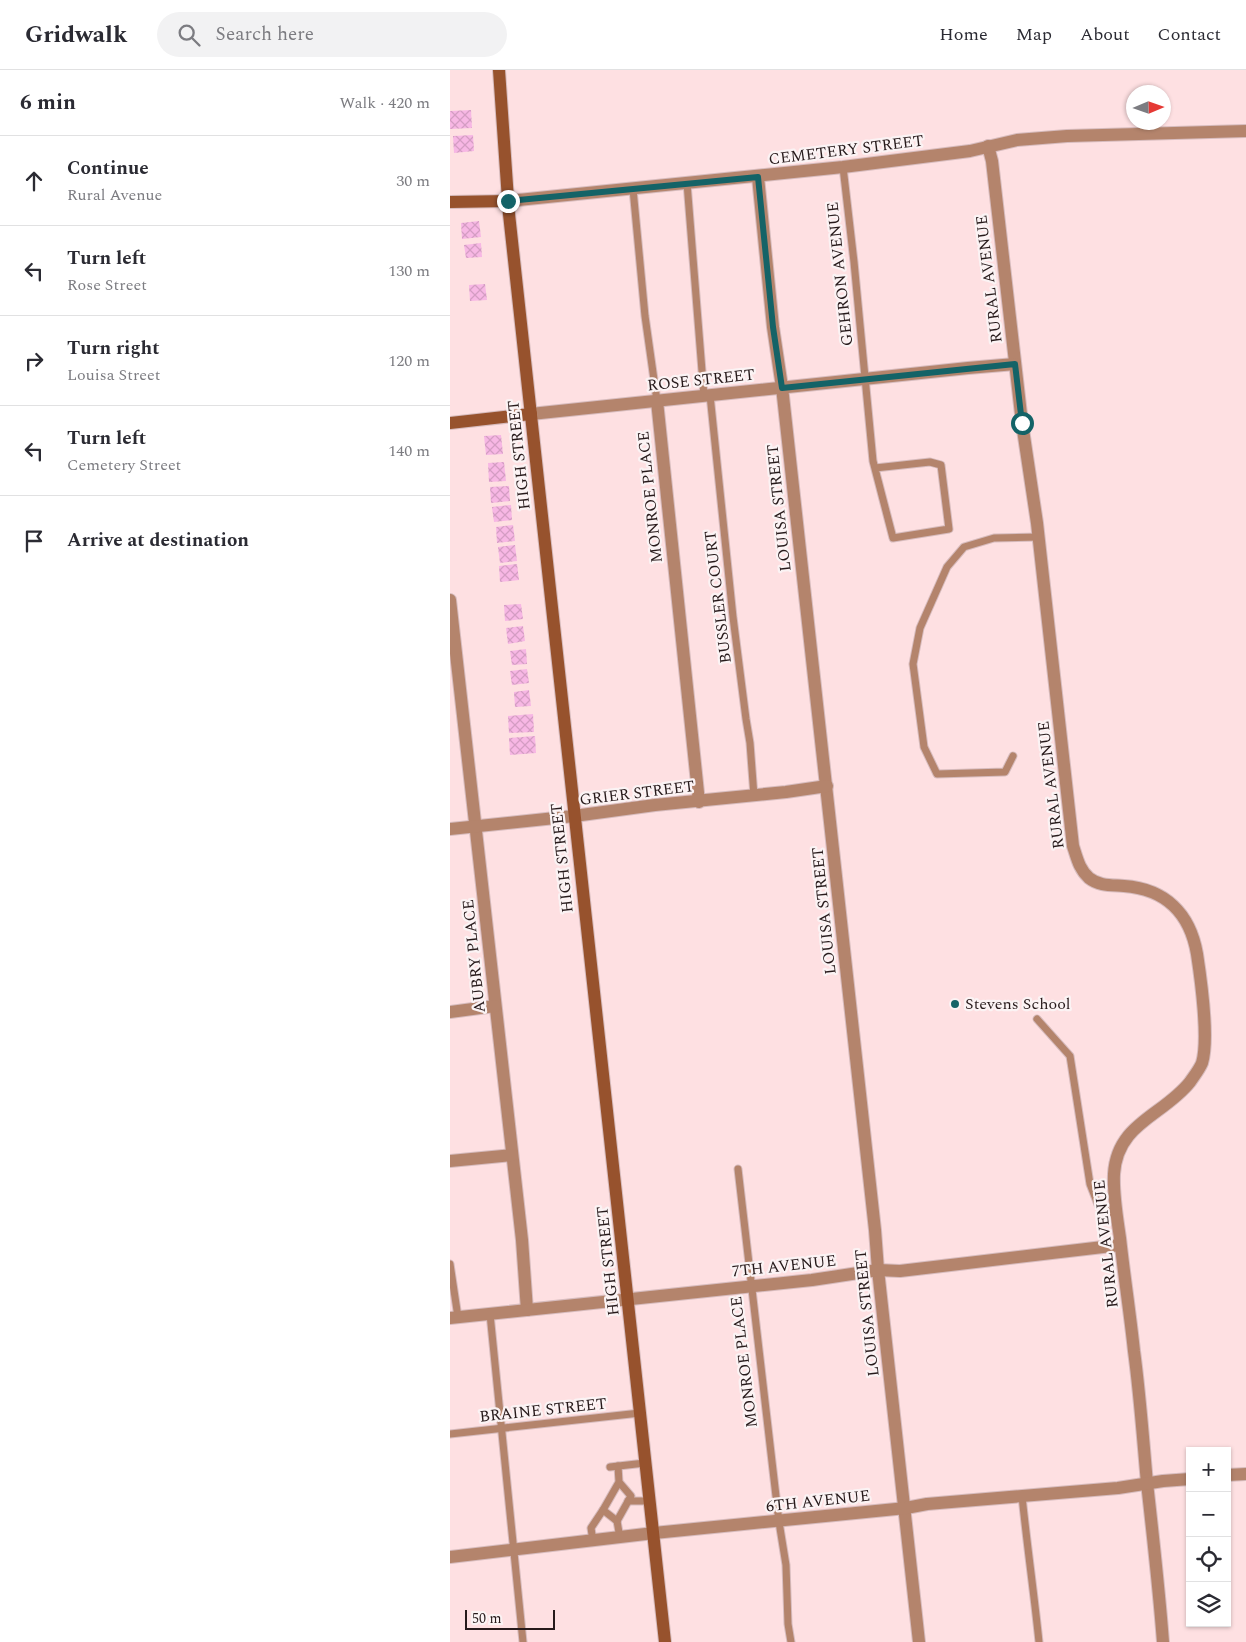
<!DOCTYPE html>
<meta charset="utf-8">
<style>
:root{--surface:#fff;--page:#f2f2f3;--text:#2b2b33;--muted:#7c7c81;--line:#e1e1e2}
body{margin:0;font-family:Spectral,serif;background:var(--page);color:var(--text)}
.controls{position:absolute;right:15px;bottom:15px;display:grid;overflow:hidden;border-radius:0px;box-shadow:0 1px 4px #0004}
.controls button{width:45px;height:45px;display:grid;place-items:center;padding:0;border:0;border-bottom:1px solid var(--line);background:var(--surface);color:var(--text);font:25px sans-serif}
.compass{position:absolute;left:676px;top:15px;width:45px;height:45px;border-radius:50%;background:var(--surface);box-shadow:0 1px 4px #0004;rotate:88deg}
.scale{position:absolute;left:15px;bottom:12px;width:90px;box-sizing:border-box;padding-left:5px;border:2px solid #271a1b;border-top:0;font-size:14px;line-height:18px;white-space:nowrap;color:#271a1b;-webkit-text-stroke:4px #fbf3f4;paint-order:stroke}
.stop{position:absolute;width:15px;height:15px;margin:-11px;border:4px solid #146367;border-radius:50%;background:#fff}
.stop.end{background:#146367;border-color:#fff;box-shadow:0 1px 5px #0008}
.list{margin:0;padding:0;list-style:none}
h2{display:flex;justify-content:space-between;align-items:center;height:65px;margin:0;padding:0 20px;font-size:21px}
h2 small{font-size:16px;font-weight:400;color:var(--muted)}
.list li{display:grid;grid-template-columns:32px 1fr auto;gap:15px;align-items:center;box-sizing:border-box;height:90px;padding:0 20px;border-top:1px solid var(--line)}
.list b{display:block;font-size:19px;white-space:nowrap}
.list p{margin:0;font-size:16px;white-space:nowrap;color:var(--muted)}
.list em{font-size:16px;font-style:normal;color:var(--muted)}
.icon{flex:none;width:28px;height:28px;fill:none;stroke:currentColor;stroke-width:2;stroke-linecap:round;stroke-linejoin:round}
.map{position:relative;flex:none;width:796px;height:1572px;overflow:hidden}
header{display:flex;align-items:center;gap:30px;box-sizing:border-box;height:70px;padding:0 25px;background:var(--surface);border-bottom:1px solid var(--line)}
header strong{font-size:24px}
nav{display:flex;gap:28px;margin-inline-start:auto;font-size:18px}
.search{width:350px;height:45px;background:var(--page);display:flex;align-items:center;gap:12px;box-sizing:border-box;padding:0 18px;border-radius:28px;color:var(--muted);font-size:19px}
main{display:flex}
aside{flex:1;background:var(--surface)}
.map>svg:first-child{display:block}
.building{fill:url(#building-cross-hatch)}
.lines{fill:none;stroke-linecap:round;stroke-linejoin:round}
.lane-casing{stroke:#d7bcbe;stroke-width:9}
.street-casing{stroke:#d7bcbe;stroke-width:14}
.secondary-casing{stroke:#d7bcbe;stroke-width:14}
.lane{stroke:#b4846c;stroke-width:7}
.street{stroke:#b4846c;stroke-width:12}
.secondary{stroke:#97522d;stroke-width:12}
.route{stroke:#146367;stroke-width:6}
.poi-dot{fill:#146367;stroke:#fbf3f4;stroke-width:2}
.labels{text-anchor:middle;dominant-baseline:central;stroke-width:4.5;stroke-linejoin:round;paint-order:stroke}
.street-label{font-size:16px;fill:#271a1b;stroke:#fbf3f4}
.poi-label{font-size:16px;fill:#271a1b;stroke:#fbf3f4;text-anchor:start}
</style>
<header>
<strong>Gridwalk</strong>
<div class="search"><svg class="icon" aria-label="search" viewBox="0 0 24 24"><circle cx="10" cy="10" r="6"/><path d="M15 15l6 6"/></svg>Search here</div>
<nav><a>Home</a><a>Map</a><a>About</a><a>Contact</a></nav>
</header>
<main>
<aside>
<h2>6 min<small>Walk · 420 m</small></h2>
<ul class="list">
<li><svg class="icon" aria-label="ahead" viewBox="0 0 24 24"><path d="M12 20V5M6 11l6-6 6 6"/></svg><div><b>Continue</b><p>Rural Avenue</p></div><em>30 m</em></li>
<li><svg class="icon" aria-label="left" viewBox="0 0 24 24"><path d="M17 20v-9H6M10 6l-5 5 5 5"/></svg><div><b>Turn left</b><p>Rose Street</p></div><em>130 m</em></li>
<li><svg class="icon" aria-label="right" viewBox="0 0 24 24"><path d="M7 20v-9h11M14 6l5 5-5 5"/></svg><div><b>Turn right</b><p>Louisa Street</p></div><em>120 m</em></li>
<li><svg class="icon" aria-label="left" viewBox="0 0 24 24"><path d="M17 20v-9H6M10 6l-5 5 5 5"/></svg><div><b>Turn left</b><p>Cemetery Street</p></div><em>140 m</em></li>
<li><svg class="icon" aria-label="arrive" viewBox="0 0 24 24"><path d="M6 21V4h12l-3 4 3 4H6"/></svg><div><b>Arrive at destination</b></div></li>
</ul>
</aside>
<div class="map">
<svg width="796" height="1572" viewBox="0 0 796 1572">
<defs>
<pattern id="building-cross-hatch" width="8" height="8" patternUnits="userSpaceOnUse" patternTransform="scale(1.25)"><rect width="8" height="8" fill="#f7b7e4"/><path d="M0 0l8 8M0 8l8-8" fill="none" stroke="#d49dc3"/></pattern>
</defs>
<rect width="100%" height="100%" fill="#fee0e2"/>
<g class="building">
<path d="M 21,40 L 22,58 L 0,59 L 0,41 Z"/>
<path d="M 23,65 L 24,81 L 4,83 L 3,66 Z"/>
<path d="M 29,151 L 31,167 L 12,169 L 11,153 Z"/>
<path d="M 31,173 L 32,187 L 16,188 L 14,175 Z"/>
<path d="M 35,214 L 37,230 L 20,231 L 19,215 Z"/>
<path d="M 51,365 L 53,384 L 36,385 L 34,366 Z"/>
<path d="M 54,392 L 56,411 L 39,412 L 38,393 Z"/>
<path d="M 59,416 L 60,431 L 41,433 L 40,417 Z"/>
<path d="M 61,435 L 62,450 L 44,452 L 42,437 Z"/>
<path d="M 63,455 L 65,471 L 47,473 L 46,457 Z"/>
<path d="M 65,475 L 67,491 L 50,493 L 48,477 Z"/>
<path d="M 67,494 L 69,510 L 50,512 L 49,496 Z"/>
<path d="M 71,534 L 73,549 L 55,551 L 54,535 Z"/>
<path d="M 73,556 L 75,571 L 58,574 L 56,558 Z"/>
<path d="M 76,579 L 77,594 L 62,595 L 60,581 Z"/>
<path d="M 77,599 L 79,613 L 62,615 L 60,601 Z"/>
<path d="M 79,620 L 81,636 L 65,637 L 64,622 Z"/>
<path d="M 83,644 L 84,662 L 59,663 L 58,646 Z"/>
<path d="M 85,666 L 86,683 L 60,685 L 59,668 Z"/>
</g>
<g class="lines">
<defs>
<g id="lane">
<path d="M 393,97 L 404,192 L 423,391 L 443,468 L 499,459 L 491,395 L 480,392 L 425,398"/>
<path d="M 237,113 L 254,326"/>
<path d="M 183,119 L 195,246 L 207,331"/>
<path d="M 260,325 L 283,547 L 296,649 L 300,673 L 304,726"/>
<path d="M 563,686 L 555,702 L 487,704 L 474,677 L 463,594 L 470,558 L 497,497 L 514,477 L 544,468 L 589,467"/>
<path d="M 587,949 L 620,986 L 640,1114 L 649,1137 L 666,1145"/>
<path d="M 288,1099 L 329,1452 L 336,1495 L 338,1554 L 341,1572"/>
<path d="M 0,1194 L 8,1247"/>
<path d="M 40,1244 L 73,1572"/>
<path d="M 0,1364 L 190,1343"/>
<path d="M 168,1396 L 169,1412 L 181,1426 L 167,1451 L 153,1440 L 169,1412"/>
<path d="M 160,1397 L 195,1393"/>
<path d="M 572,1426 C 577,1475 584,1523 589,1572"/>
<path d="M 178,1431 L 200,1431"/>
<path d="M 167,1451 L 170,1468"/>
<path d="M 143,1471 L 141,1458 L 153,1440"/>
</g>
<g id="street">
<path d="M 538,76 L 542,91 L 572,353 L 587,453 L 623,776 C 627,788 629,799 639,808 C 649,816 661,815 674,816 C 715,819 740,843 747,884 C 751,910 759,970 752,993 C 749,1000 744,1006 740,1012 C 713,1046 667,1053 664,1104 C 663,1125 667,1147 670,1168 C 674,1205 680,1243 684,1281 C 690,1325 693,1369 697,1413 C 703,1466 709,1519 713,1572"/>
<path d="M 308,107 L 323,257 L 332,317 L 425,1160 L 428,1200 L 469,1572"/>
<path d="M 58,131 L 393,97 L 520,81 L 567,70 L 617,66 L 796,61"/>
<path d="M 207,331 L 249,732"/>
<path d="M 81,344 L 518,298 L 565,294"/>
<path d="M 0,530 L 72,1170 L 77,1240"/>
<path d="M 0,759 L 124,746 L 205,735 L 336,722 L 377,716"/>
<path d="M 0,942 L 45,936"/>
<path d="M 0,1091 L 62,1085"/>
<path d="M 0,1248 L 362,1210 L 428,1200 L 450,1201 L 670,1175"/>
<path d="M 777,1405 L 796,1404"/>
<path d="M 0,1487 L 204,1463 L 456,1438 L 477,1434 L 668,1418 L 713,1411 L 740,1409"/>
</g>
<g id="secondary">
<path d="M 49,0 L 59,144 L 215,1572"/>
<path d="M 0,132 L 58,131"/>
<path d="M 0,353 L 81,344"/>
</g>
</defs>
<use href="#lane" class="lane-casing"/>
<use href="#street" class="street-casing"/>
<use href="#secondary" class="secondary-casing"/>
<use href="#lane" class="lane"/>
<use href="#street" class="street"/>
<use href="#secondary" class="secondary"/>
</g>
<g class="lines">
<path class="route" d="M 58,131 L 308,107 L 323,257 L 332,318 L 565,294 L 572,353"/>
</g>
<circle class="poi-dot" cx="505" cy="934" r="5"/>
<g class="labels">
<g class="street-label">
<text transform="translate(396 80) rotate(-7)">CEMETERY STREET</text>
<text transform="translate(390 204) rotate(-96)">GEHRON AVENUE</text>
<text transform="translate(539 209) rotate(-97)">RURAL AVENUE</text>
<text transform="translate(251 310) rotate(-6)">ROSE STREET</text>
<text transform="translate(69 385) rotate(-96)">HIGH STREET</text>
<text transform="translate(200 427) rotate(-96)">MONROE PLACE</text>
<text transform="translate(329 438) rotate(-96)">LOUISA STREET</text>
<text transform="translate(268 527) rotate(-97)">BUSSLER COURT</text>
<text transform="translate(601 715) rotate(-97)">RURAL AVENUE</text>
<text transform="translate(187 723) rotate(-7)">GRIER STREET</text>
<text transform="translate(112 788) rotate(-96)">HIGH STREET</text>
<text transform="translate(374 841) rotate(-96)">LOUISA STREET</text>
<text transform="translate(24 886) rotate(-96)">AUBRY PLACE</text>
<text transform="translate(656 1174) rotate(-96)">RURAL AVENUE</text>
<text transform="translate(158 1191) rotate(-96)">HIGH STREET</text>
<text transform="translate(334 1196) rotate(-6)">7TH AVENUE</text>
<text transform="translate(417 1243) rotate(-96)">LOUISA STREET</text>
<text transform="translate(294 1292) rotate(-97)">MONROE PLACE</text>
<text transform="translate(93 1340) rotate(-6)">BRAINE STREET</text>
<text transform="translate(368 1431) rotate(-6)">6TH AVENUE</text>
</g>
<g class="poi-label">
<text x="515" y="934">Stevens School</text>
</g>
</g>
</svg>
<div class="controls">
<button>+</button>
<button>−</button>
<button><svg class="icon" aria-label="locate" viewBox="0 0 24 24"><circle cx="12" cy="12" r="6"/><path d="M12 2v4M12 18v4M2 12h4M18 12h4"/></svg></button>
<button><svg class="icon" aria-label="layers" viewBox="0 0 24 24"><path d="M12 4l9 5-9 5-9-5zM3 14l9 5 9-5"/></svg></button>
</div>
<svg class="compass" viewBox="-18 -18 36 36"><path d="M0-13l5 13h-10z" fill="#e53935"/><path d="M0 13l5-13h-10z" fill="#7c7c81"/></svg>
<div class="scale">50 m</div>
<div class="stop" style="left:572px;top:353px"></div>
<div class="stop end" style="left:58px;top:131px"></div>
</div>
</main>
